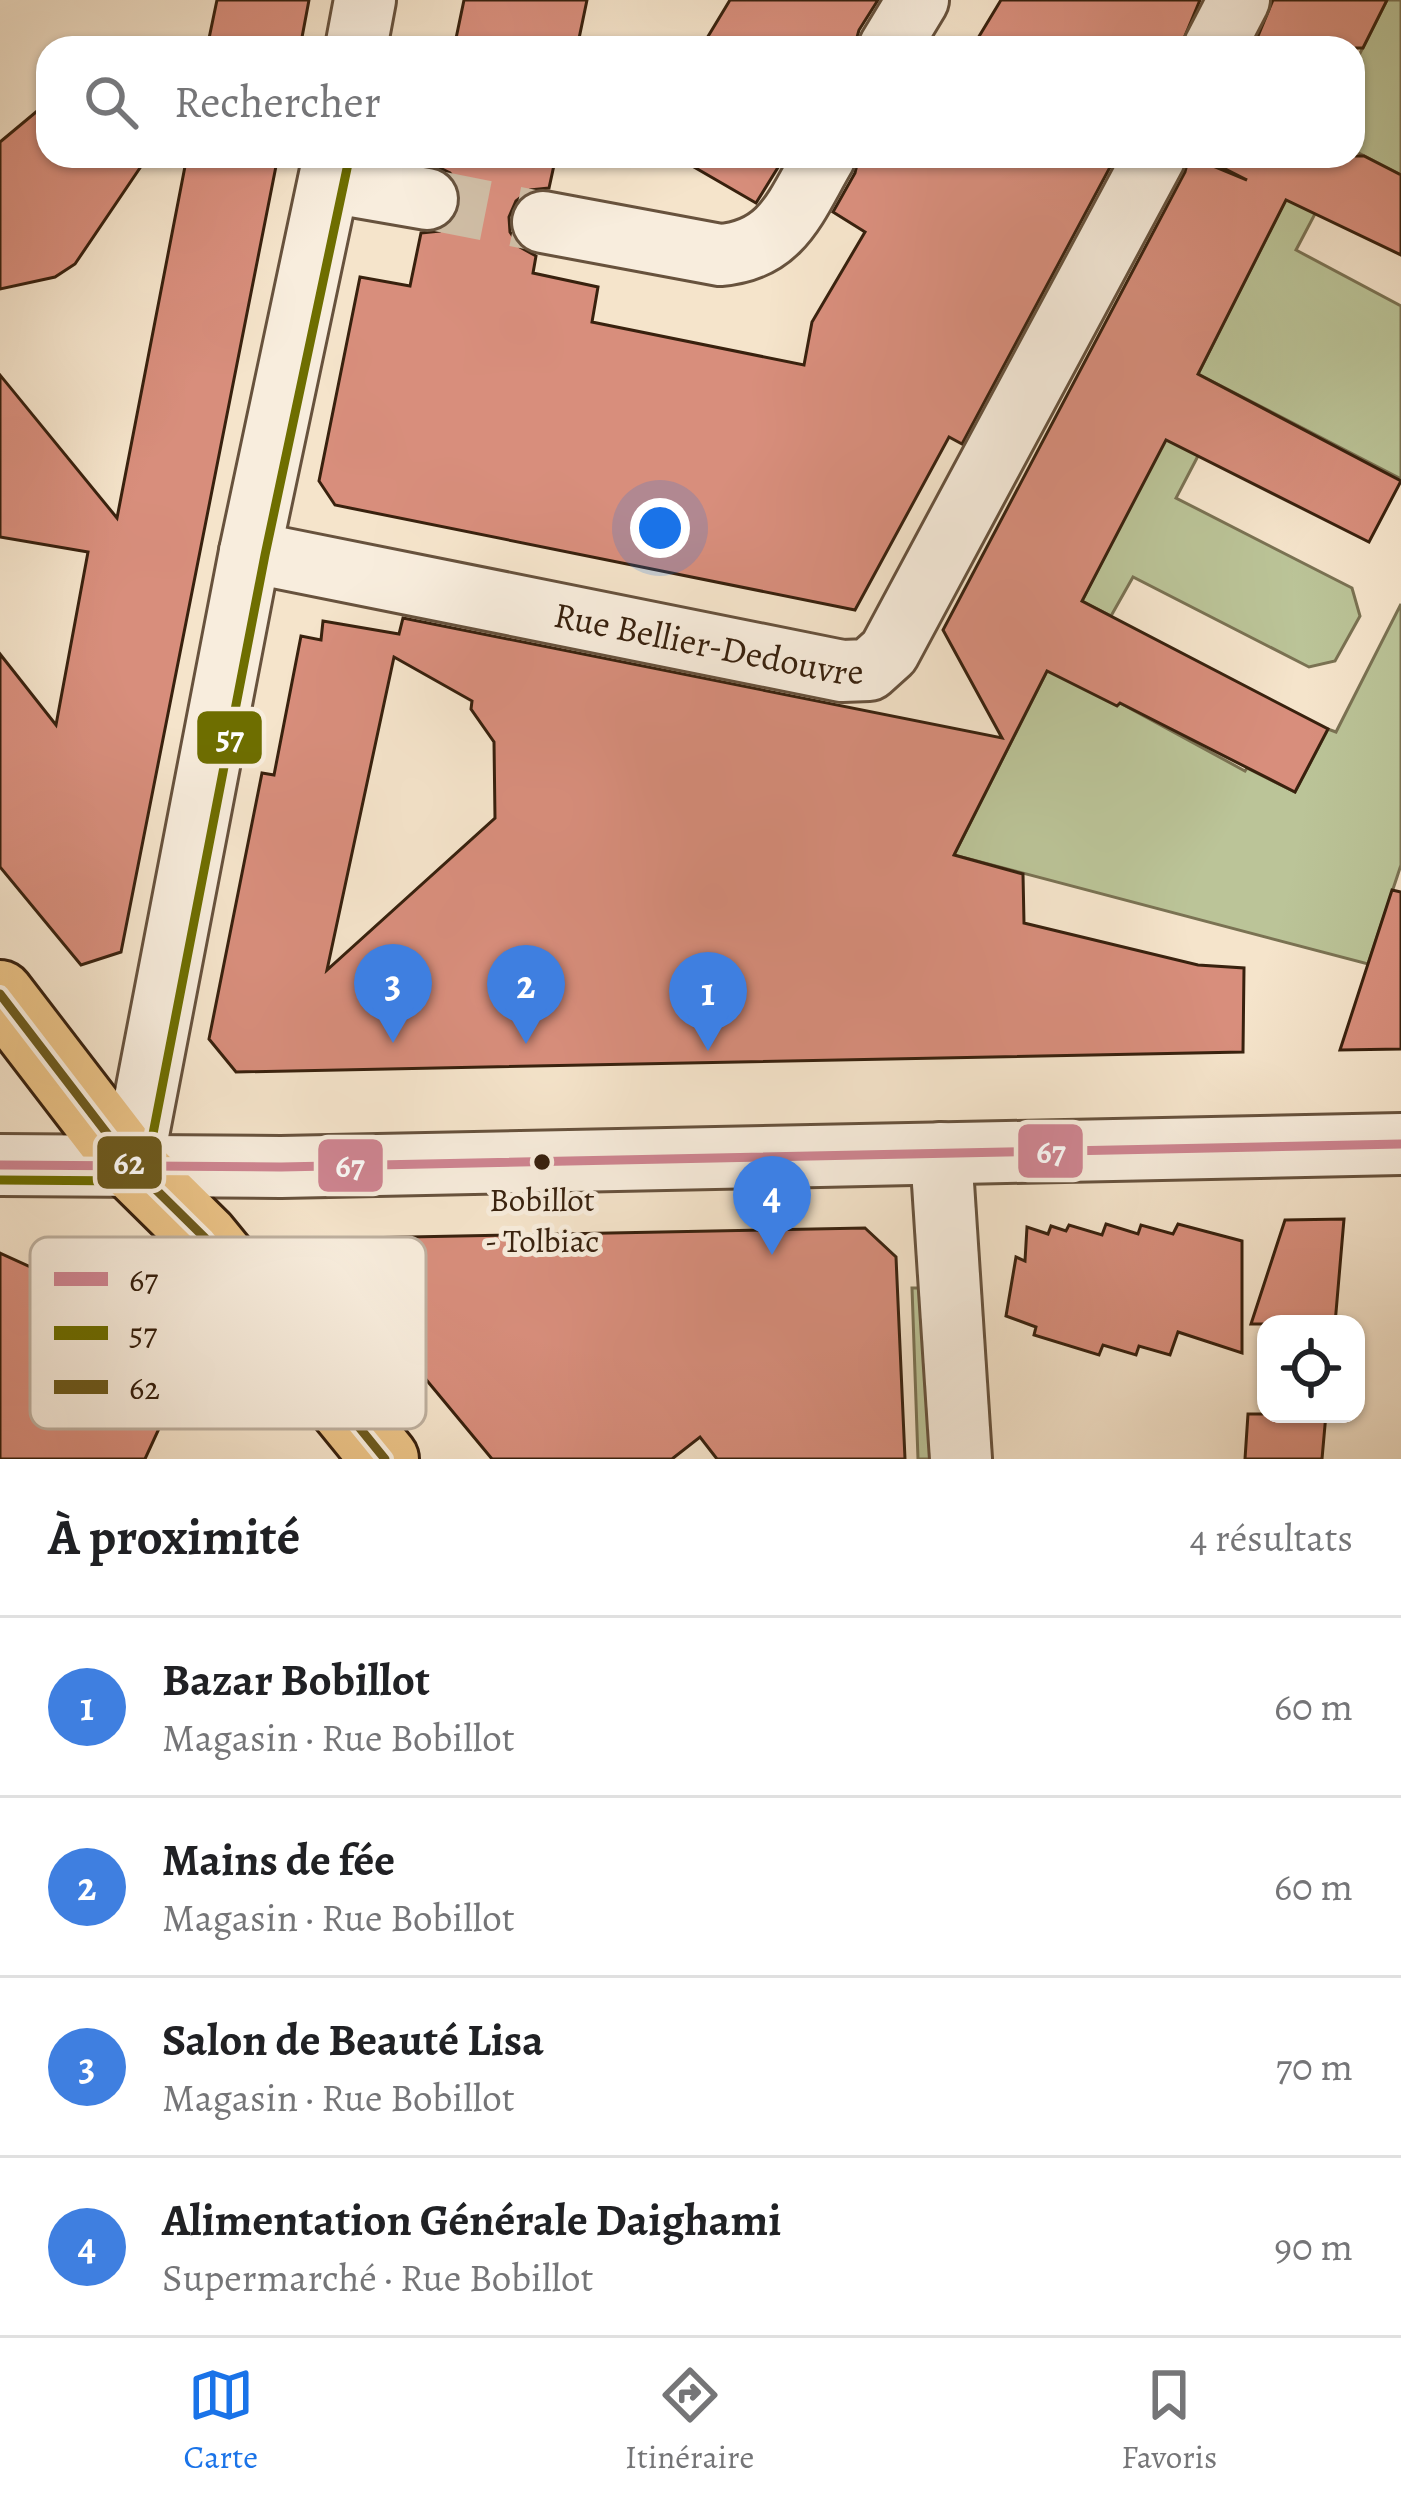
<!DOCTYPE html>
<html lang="fr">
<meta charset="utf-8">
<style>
:root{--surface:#fff;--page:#f2f2f2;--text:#202124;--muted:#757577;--line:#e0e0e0;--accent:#1a73e8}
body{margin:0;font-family:Alegreya,serif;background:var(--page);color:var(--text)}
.controls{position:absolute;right:36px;bottom:36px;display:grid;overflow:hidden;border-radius:24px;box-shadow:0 3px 9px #0004}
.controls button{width:108px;height:108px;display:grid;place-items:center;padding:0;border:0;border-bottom:3px solid var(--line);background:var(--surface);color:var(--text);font:60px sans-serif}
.you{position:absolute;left:660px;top:528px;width:42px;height:42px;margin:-30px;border:9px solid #fff;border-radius:50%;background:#1a73e8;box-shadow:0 0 0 18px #1a73e833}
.badge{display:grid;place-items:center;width:78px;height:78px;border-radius:50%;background:var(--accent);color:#fff;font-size:39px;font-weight:700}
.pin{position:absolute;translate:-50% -99px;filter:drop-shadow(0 3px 6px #0008)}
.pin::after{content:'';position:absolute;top:63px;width:42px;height:36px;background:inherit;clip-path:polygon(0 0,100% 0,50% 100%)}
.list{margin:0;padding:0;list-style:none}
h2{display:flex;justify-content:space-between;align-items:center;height:156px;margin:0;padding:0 48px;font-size:51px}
h2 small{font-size:39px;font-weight:400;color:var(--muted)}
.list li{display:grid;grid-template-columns:78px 1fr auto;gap:36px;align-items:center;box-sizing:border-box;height:180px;padding:0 48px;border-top:3px solid var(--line)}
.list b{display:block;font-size:45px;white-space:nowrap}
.list p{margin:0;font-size:39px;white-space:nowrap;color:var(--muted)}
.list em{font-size:39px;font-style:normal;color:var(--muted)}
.icon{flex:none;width:66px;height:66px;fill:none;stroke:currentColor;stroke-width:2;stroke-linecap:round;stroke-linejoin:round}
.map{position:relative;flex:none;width:1401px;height:1459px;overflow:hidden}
.search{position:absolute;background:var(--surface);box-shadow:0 3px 9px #0004;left:36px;right:36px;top:36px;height:132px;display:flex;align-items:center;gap:30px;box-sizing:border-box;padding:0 42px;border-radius:36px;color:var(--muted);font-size:45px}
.sheet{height:876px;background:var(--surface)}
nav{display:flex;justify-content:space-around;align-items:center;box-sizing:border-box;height:168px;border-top:3px solid var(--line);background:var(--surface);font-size:33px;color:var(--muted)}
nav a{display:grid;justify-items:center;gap:6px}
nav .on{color:var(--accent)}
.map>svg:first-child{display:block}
.green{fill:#bbc498;stroke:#7a7253;stroke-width:3}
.building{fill:#d88e7c;stroke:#38210e;stroke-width:3;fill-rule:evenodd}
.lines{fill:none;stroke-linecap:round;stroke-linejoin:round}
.minor-tunnel{stroke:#cfbda5;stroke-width:60;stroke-dasharray:60 30;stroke-linecap:butt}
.minor-casing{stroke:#67523d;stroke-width:66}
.major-casing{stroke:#38210e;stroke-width:72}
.minor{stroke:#f8eddd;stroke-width:60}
.major{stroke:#eac286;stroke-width:66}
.bus-1-casing{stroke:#f8eddd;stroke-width:18}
.bus-2-casing{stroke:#f8eddd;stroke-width:18}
.bus-3-casing{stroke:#f8eddd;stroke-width:18}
.bus-1{stroke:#cf8592;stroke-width:9}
.bus-2{stroke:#6e6e00;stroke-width:9}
.bus-3{stroke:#6e5b1e;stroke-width:9}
.bus-dot{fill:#38210e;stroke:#f8eddd;stroke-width:4.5}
.labels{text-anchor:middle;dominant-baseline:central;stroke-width:10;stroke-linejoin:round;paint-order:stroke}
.bus-label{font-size:33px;fill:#38210e;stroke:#f8eddd}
.street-label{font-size:36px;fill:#38210e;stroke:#f8eddd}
.key{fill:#f8eddd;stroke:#beb09f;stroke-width:3}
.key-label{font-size:33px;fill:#38210e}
.line-badge{stroke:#f8eddd;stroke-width:4.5}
.badge-label{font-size:33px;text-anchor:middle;font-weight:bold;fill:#fff}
</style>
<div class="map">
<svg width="1401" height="1459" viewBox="0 0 1401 1459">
<rect width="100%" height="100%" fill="#f5e4cb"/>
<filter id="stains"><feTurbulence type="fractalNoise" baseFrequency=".00167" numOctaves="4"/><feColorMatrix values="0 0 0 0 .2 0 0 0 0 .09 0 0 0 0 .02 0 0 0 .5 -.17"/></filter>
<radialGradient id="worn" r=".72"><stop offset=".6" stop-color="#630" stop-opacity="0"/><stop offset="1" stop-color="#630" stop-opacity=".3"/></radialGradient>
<g class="green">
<path d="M 1387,0 L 1401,0 L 1401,175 L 1353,150 L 1353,67 Z"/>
<path d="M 1287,197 L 1316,212 L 1296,250 L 1401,306 L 1401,479 L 1198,374 Z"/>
<path d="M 1166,436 L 1199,454 L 1176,498 L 1352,588 L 1360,616 L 1335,661 L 1309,667 L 1133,577 L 1111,616 L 1082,601 Z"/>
<path d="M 1401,604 L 1401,865 L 1368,964 L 954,855 L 1048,669 L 1120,703 L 1245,771 L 1247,768 L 1295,792 L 1328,729 L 1336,732 Z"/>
<path d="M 912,1288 L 928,1288 L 934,1459 L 918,1459 Z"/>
</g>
<g class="building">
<path d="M 217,0 L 309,0 L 300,48 L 207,48 Z"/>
<path d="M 464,0 L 587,0 L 577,48 L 454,48 Z"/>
<path d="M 730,0 L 878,0 L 859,30 L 854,48 L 701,48 Z"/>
<path d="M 1001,0 L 1200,0 L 1180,48 L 972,48 Z"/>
<path d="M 1273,0 L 1387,0 L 1363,48 L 1253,48 Z"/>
<path d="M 48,102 L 48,156 L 148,156 L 75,264 L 55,277 L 0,289 L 0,142 Z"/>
<path d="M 187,156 L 278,156 L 121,952 L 81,965 L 0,867 L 0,654 L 56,725 L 88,552 L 0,537 L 0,375 L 117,518 Z"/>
<path d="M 435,156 L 556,156 L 549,188 L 530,190 L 516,201 L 509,217 L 510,232 L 520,247 L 536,256 L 533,273 L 598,287 L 592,322 L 804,365 L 812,322 L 865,232 L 833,212 L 855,173 L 859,156 L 1116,156 L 962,444 L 949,437 L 855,610 L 335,505 L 319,481 L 360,277 L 410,286 L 421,233 L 440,231 L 454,220 L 461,206 L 460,188 L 450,173 L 434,165 Z"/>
<path d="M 675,156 L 785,156 L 756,203 Z"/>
<path d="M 1189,156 L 1247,180 L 1200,156 L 1364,156 L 1401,175 L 1401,255 L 1286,200 L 1198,374 L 1401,481 L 1369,542 L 1166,440 L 1082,601 L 1328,729 L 1295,792 L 1120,703 L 1117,706 L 1047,671 L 954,855 L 1023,874 L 1024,923 L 1198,965 L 1244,968 L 1243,1052 L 236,1072 L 209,1039 L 262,773 L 274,775 L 301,636 L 321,640 L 323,621 L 399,634 L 403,618 L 1002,738 L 943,630 L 1185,172 ZM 394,657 L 472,701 L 471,709 L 494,742 L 495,818 L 327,970 Z"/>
<path d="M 1392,890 L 1401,892 L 1401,1049 L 1340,1050 Z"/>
<path d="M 1344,1219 L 1335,1324 L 1251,1324 L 1285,1220 Z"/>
<path d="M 1106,1224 L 1138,1234 L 1141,1225 L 1173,1234 L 1178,1224 L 1242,1241 L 1242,1353 L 1178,1332 L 1170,1355 L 1139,1346 L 1136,1355 L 1103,1345 L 1099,1355 L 1034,1335 L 1036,1327 L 1006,1316 L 1016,1257 L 1025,1261 L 1027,1227 L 1048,1234 L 1051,1226 L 1066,1231 L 1069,1225 L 1102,1235 Z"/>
<path d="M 865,1228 L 896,1257 L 905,1459 L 717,1459 L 700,1437 L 672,1459 L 492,1459 L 341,1277 L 359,1238 Z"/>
<path d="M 0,1253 L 164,1328 L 191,1359 L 145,1459 L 0,1459 Z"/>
<path d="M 1248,1414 L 1326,1414 L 1322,1459 L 1245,1459 Z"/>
</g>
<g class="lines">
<path class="minor-tunnel" d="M 427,199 L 543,222"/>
<defs>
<g id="minor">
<path d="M 356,48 L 365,0"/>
<path d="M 889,48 L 918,0"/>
<path d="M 1214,48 L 1239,0"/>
<path d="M 329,182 L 427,199"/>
<path d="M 543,222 L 720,255 C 783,250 796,205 825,156"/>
<path id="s1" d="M 250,552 L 842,671 L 869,670 L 889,652 L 1155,156"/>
<path d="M 941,1153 L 961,1459"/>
<path d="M 0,1165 L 281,1167 L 1401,1144"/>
<path d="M 132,1166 L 250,552 L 334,156"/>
</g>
<path id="major" d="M 0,994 L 132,1166 L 205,1238 L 385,1459"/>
</defs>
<use href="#minor" class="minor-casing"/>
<use href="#major" class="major-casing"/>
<use href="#minor" class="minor"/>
<use href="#major" class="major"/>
<defs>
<path id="bus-1" d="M 0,1165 L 281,1167 L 1401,1144"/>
<path id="bus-2" d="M 0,1180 L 133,1181 L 146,1170 L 265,555 L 349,159"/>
<path id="bus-3" d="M 0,994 L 132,1166 L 205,1238 L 385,1459"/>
</defs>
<use href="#bus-1" class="bus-1-casing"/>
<use href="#bus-2" class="bus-2-casing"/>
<use href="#bus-3" class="bus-3-casing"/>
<use href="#bus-1" class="bus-1"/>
<use href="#bus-2" class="bus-2"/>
<use href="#bus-3" class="bus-3"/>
</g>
<circle class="bus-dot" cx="542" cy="1162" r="10"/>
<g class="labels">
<g class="bus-label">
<text x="542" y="1199">Bobillot<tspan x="542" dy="41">- Tolbiac</tspan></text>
</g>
<g class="street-label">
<text stroke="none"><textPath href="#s1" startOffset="468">Rue Bellier-Dedouvre</textPath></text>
</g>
</g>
<rect x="30" y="1237" width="396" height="192" rx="18" class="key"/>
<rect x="54" y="1272" width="54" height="14" fill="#cf8592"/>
<rect x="54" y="1326" width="54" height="14" fill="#6e6e00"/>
<rect x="54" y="1380" width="54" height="14" fill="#6e5b1e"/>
<g class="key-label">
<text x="129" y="1291">67</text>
<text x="129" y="1345">57</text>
<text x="129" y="1399">62</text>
</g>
<g class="line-badge">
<rect x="195" y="709" width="69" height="57" rx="12" fill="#6e6e00"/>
<rect x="1016" y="1122" width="69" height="58" rx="12" fill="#cf8592"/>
<rect x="95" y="1134" width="69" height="57" rx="12" fill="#6e5b1e"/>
<rect x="316" y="1137" width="69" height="57" rx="12" fill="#cf8592"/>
</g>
<g class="badge-label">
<text x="230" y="749">57</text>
<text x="1051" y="1163">67</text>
<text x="129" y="1174">62</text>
<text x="350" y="1177">67</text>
</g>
<rect width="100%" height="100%" filter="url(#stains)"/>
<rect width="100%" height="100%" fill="url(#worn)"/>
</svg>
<div class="controls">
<button><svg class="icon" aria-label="locate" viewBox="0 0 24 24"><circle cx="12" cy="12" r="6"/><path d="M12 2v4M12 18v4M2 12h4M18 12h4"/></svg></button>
</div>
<div class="you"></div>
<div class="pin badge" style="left:708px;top:1051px;background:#3f7fe0">1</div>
<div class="pin badge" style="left:526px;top:1044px;background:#3f7fe0">2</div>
<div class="pin badge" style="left:393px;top:1043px;background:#3f7fe0">3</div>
<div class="pin badge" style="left:772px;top:1255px;background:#3f7fe0">4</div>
<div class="search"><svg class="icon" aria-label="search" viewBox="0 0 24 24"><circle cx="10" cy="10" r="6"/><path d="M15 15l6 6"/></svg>Rechercher</div>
</div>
<section class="sheet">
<h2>À proximité<small>4 résultats</small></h2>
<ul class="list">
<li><span class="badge" style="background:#3f7fe0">1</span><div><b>Bazar Bobillot</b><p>Magasin · Rue Bobillot</p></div><em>60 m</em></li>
<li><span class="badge" style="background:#3f7fe0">2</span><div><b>Mains de fée</b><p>Magasin · Rue Bobillot</p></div><em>60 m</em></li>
<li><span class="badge" style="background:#3f7fe0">3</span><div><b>Salon de Beauté Lisa</b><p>Magasin · Rue Bobillot</p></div><em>70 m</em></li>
<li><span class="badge" style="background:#3f7fe0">4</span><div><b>Alimentation Générale Daighami</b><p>Supermarché · Rue Bobillot</p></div><em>90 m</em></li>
</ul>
</section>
<nav>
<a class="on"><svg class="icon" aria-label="map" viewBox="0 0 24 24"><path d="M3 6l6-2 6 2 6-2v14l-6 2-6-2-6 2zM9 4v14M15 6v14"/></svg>Carte</a>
<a><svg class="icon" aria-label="directions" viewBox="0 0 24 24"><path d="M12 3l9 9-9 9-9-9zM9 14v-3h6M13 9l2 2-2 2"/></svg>Itinéraire</a>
<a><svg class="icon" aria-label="saved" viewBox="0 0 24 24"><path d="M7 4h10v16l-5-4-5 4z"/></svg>Favoris</a>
</nav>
